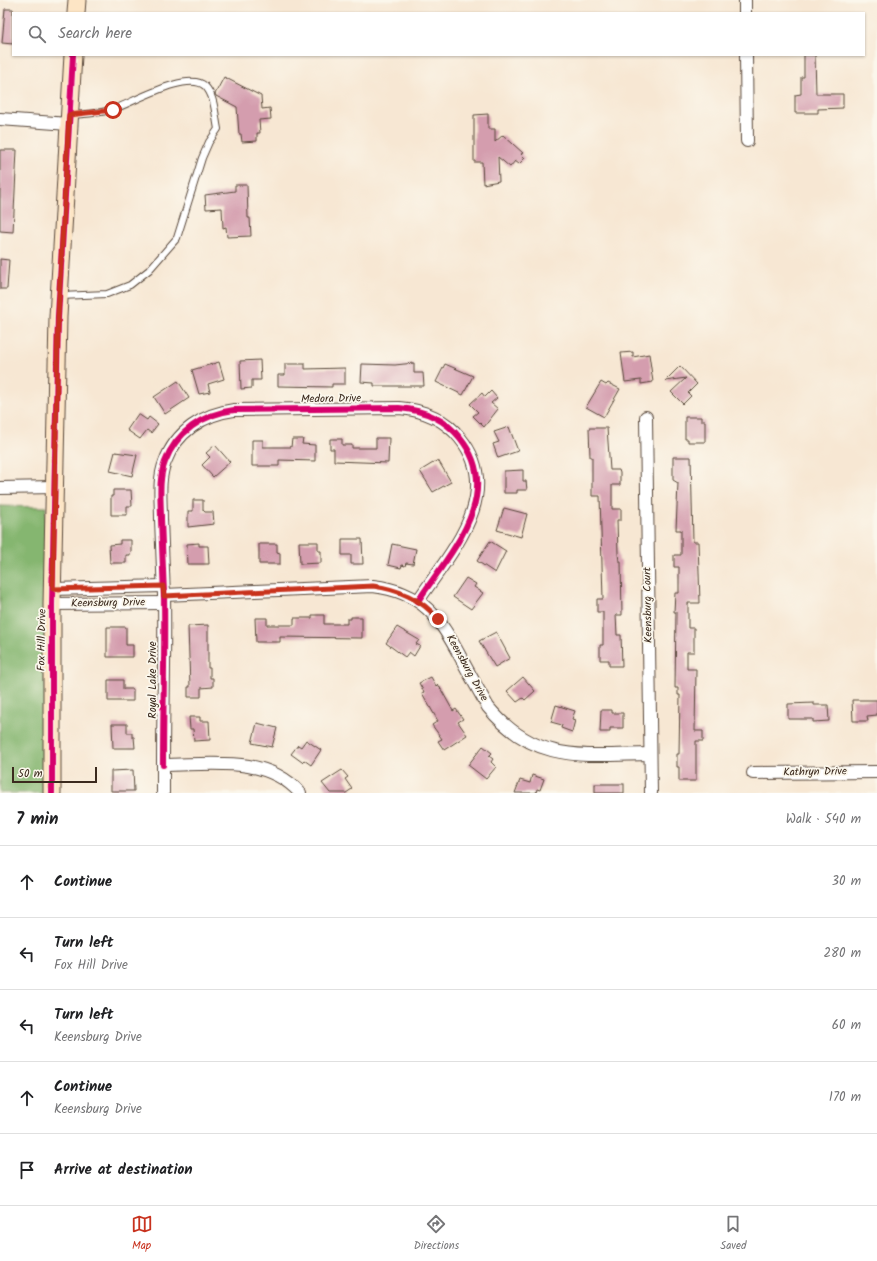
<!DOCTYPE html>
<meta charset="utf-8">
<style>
:root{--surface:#fff;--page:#f2f2f2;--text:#202124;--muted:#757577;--line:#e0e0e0;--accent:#c8321e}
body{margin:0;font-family:Kalam,sans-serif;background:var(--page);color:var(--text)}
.scale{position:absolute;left:12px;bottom:10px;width:85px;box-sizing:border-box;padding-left:4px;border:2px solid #3b2a1e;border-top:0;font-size:11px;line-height:14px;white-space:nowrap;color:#3b2a1e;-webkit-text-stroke:3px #fbf7ec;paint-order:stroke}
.stop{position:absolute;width:12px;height:12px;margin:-9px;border:3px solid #c8321e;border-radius:50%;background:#fff}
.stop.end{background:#c8321e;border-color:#fff;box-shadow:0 1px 4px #0008}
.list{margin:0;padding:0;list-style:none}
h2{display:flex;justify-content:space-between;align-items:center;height:52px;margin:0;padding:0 16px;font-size:17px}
h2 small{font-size:13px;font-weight:400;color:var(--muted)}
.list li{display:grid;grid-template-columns:26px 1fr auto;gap:12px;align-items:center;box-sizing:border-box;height:72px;padding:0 16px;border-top:1px solid var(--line)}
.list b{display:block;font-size:15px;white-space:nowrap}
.list p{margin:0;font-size:13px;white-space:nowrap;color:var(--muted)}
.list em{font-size:13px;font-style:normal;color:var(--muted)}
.icon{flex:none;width:22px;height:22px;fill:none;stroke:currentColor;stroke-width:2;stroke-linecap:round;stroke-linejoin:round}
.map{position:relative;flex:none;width:877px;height:793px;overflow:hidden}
.search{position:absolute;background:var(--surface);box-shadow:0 1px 3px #0004;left:12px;right:12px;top:12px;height:44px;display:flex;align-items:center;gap:10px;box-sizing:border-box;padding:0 14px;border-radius:0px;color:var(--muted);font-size:15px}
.sheet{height:412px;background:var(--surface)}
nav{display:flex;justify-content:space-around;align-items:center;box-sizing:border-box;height:56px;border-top:1px solid var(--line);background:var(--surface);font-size:11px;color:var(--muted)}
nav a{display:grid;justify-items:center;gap:2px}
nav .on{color:var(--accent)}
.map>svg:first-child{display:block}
.forest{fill:#85b670;stroke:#607047}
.building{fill:#d49dae}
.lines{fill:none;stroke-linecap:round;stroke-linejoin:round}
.lane-casing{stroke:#574639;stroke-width:8}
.street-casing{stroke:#574639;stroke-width:14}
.secondary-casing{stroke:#574639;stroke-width:19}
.lane{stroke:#fff;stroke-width:6}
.street{stroke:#fff;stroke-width:12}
.secondary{stroke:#fde5c5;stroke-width:17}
.cycleway-casing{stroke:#fbf7ec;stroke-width:8}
.cycleway{stroke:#d6006c;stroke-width:6}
.route{stroke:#c8321e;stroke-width:5}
.labels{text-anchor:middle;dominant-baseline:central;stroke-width:3.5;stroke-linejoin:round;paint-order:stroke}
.street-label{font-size:11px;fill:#3b2a1e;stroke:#fbf7ec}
</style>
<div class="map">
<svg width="877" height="793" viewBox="0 0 877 793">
<rect width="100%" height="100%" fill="#fbf7ec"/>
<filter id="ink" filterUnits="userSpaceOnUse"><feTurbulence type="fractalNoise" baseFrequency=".025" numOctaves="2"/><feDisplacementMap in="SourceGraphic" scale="8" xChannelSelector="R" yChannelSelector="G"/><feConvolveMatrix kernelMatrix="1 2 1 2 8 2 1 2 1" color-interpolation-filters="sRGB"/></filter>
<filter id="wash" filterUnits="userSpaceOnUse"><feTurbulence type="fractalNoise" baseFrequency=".012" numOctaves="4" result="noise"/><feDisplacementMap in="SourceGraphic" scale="16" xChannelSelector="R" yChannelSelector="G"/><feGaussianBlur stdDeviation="0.9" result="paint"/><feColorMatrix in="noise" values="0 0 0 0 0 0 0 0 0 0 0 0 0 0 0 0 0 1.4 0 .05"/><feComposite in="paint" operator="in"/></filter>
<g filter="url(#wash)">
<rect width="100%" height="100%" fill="#f7e7d3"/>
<path class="forest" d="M 0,506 L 46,507 L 45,793 L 0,793 Z"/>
<g id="blocks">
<g class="building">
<path d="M 5,9 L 13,9 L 13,44 L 2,43 Z"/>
<path d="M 804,55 L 815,55 L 816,94 L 843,94 L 843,108 L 818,109 L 818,113 L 795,113 L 795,95 L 801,94 L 801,77 L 804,77 Z"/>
<path d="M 224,77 L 261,96 L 262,109 L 270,108 L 271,119 L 259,120 L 260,133 L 257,133 L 257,141 L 242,142 L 241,134 L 239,134 L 237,107 L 216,96 L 215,94 Z"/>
<path d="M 488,114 L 488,129 L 495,129 L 495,142 L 503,135 L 523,153 L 521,154 L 525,158 L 519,164 L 515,161 L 510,167 L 498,157 L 499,181 L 483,184 L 482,162 L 474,162 L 474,115 Z"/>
<path d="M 0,150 L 17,150 L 13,232 L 0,231 Z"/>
<path d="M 235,185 L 247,185 L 248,218 L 250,218 L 251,236 L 227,237 L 226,227 L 223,228 L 222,208 L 206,209 L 205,195 L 235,191 Z"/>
<path d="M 0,259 L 9,260 L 7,289 L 0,289 Z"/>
<path d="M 633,352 L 633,357 L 649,354 L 653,382 L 641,384 L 641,380 L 625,382 L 621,353 Z"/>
<path d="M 260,360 L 261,380 L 252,380 L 252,388 L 241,389 L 240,361 Z"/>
<path d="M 219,362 L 224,379 L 208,384 L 210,392 L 199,394 L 192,370 Z"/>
<path d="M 414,363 L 414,373 L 423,373 L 424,386 L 374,386 L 374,383 L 361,382 L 362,364 L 395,365 Z"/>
<path d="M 285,364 L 305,364 L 305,369 L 345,368 L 345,384 L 332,384 L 332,387 L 278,386 L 278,375 L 285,375 Z"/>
<path d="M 445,364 L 473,376 L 463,395 L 436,382 Z"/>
<path d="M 680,366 L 697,384 L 688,393 L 691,396 L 683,404 L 671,392 L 686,378 L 665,381 Z"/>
<path d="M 178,381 L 189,398 L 165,414 L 154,397 Z"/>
<path d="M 601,382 L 606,385 L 608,383 L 620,389 L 604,417 L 586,407 Z"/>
<path d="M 491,391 L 497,398 L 491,403 L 498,409 L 484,427 L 473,416 L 478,412 L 470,404 L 482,393 L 485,397 Z"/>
<path d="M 138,414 L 147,420 L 149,417 L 158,424 L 151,433 L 147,430 L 140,439 L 127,430 Z"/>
<path d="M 685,417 L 701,417 L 701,421 L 705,421 L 705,442 L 688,442 L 688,439 L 685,439 Z"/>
<path d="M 509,427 L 518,451 L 498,458 L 493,444 L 499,442 L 494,432 Z"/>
<path d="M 589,428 L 607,428 L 610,470 L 619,470 L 620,473 L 620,485 L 612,485 L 612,509 L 621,509 L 621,520 L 617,520 L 618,554 L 619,561 L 621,561 L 622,615 L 616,615 L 617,635 L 621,635 L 622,666 L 609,666 L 609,660 L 600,660 L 600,645 L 603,645 L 603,612 L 597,612 L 597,599 L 603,599 L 600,496 L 592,496 L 592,457 L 590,457 Z"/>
<path d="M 376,438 L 389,438 L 388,463 L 334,461 L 334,449 L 330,449 L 330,439 L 342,439 L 342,445 L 352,445 L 352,448 L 376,448 Z"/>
<path d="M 292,439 L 303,439 L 302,444 L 315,445 L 315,461 L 279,460 L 279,466 L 252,466 L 252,440 L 263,440 L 263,447 L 291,447 Z"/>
<path d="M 215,445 L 230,462 L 213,477 L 202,465 L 210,457 L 206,453 Z"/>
<path d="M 115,452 L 137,455 L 132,476 L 110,471 Z"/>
<path d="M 673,457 L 691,457 L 693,542 L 698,542 L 700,603 L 688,603 L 688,628 L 694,628 L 694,652 L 687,652 L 687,669 L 696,669 L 695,731 L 703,731 L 703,741 L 696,741 L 696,781 L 679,781 L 679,767 L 677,767 L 677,754 L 679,754 L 680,695 L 678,695 L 678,688 L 675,688 L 676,612 L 674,612 L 675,593 L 679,593 L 679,567 L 674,567 L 674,555 L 681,555 L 681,530 L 676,530 L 678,483 L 673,480 Z"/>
<path d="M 438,460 L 451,482 L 433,492 L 420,471 Z"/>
<path d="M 523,470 L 523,481 L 526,481 L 527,490 L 517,490 L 517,493 L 504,493 L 504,471 Z"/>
<path d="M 113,490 L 131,490 L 132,506 L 127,506 L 127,515 L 111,515 L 111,496 L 113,496 Z"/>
<path d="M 193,500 L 203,500 L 203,510 L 205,512 L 213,512 L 214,524 L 188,527 L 188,511 L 193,511 Z"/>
<path d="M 504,508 L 527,514 L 521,537 L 497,530 Z"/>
<path d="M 342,539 L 362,539 L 363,564 L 351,564 L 351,555 L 342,555 Z"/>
<path d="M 120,540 L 131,540 L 131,552 L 130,553 L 130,555 L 126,555 L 126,563 L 110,563 L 109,545 L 120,544 Z"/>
<path d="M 490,541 L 506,551 L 495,573 L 477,561 Z"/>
<path d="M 299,542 L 318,542 L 318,551 L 321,551 L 321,563 L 300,564 Z"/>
<path d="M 199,543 L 199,546 L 208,546 L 209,564 L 188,564 L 187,544 Z"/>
<path d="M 259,544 L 277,544 L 277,552 L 280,553 L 280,564 L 259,564 Z"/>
<path d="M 392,544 L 416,549 L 413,564 L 406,563 L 405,566 L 402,565 L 401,568 L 388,565 Z"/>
<path d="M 466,578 L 476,584 L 474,587 L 483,593 L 471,609 L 453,597 Z"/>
<path d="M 312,615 L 324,615 L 324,624 L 347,624 L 347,619 L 351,619 L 351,617 L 362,617 L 362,638 L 280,637 L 280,642 L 256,642 L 255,618 L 267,618 L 267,625 L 294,625 L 294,618 L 312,618 Z"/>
<path d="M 208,625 L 208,668 L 210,668 L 210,678 L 213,678 L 213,687 L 201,688 L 201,697 L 188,697 L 188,687 L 190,687 L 188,626 Z"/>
<path d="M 107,627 L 126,627 L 126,645 L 133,645 L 133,657 L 107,657 Z"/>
<path d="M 397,627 L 419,640 L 416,644 L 420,646 L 414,656 L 409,652 L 405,657 L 386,643 Z"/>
<path d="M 496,632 L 510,658 L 495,667 L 479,641 Z"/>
<path d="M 431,677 L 436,686 L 438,684 L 453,711 L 456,709 L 463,719 L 458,722 L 467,735 L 444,750 L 438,741 L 442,739 L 432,725 L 438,721 L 422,693 L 424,692 L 419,683 Z"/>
<path d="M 523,677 L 535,691 L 525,700 L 523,698 L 517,702 L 507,691 Z"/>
<path d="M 108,680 L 123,680 L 123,689 L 133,689 L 133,701 L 108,701 Z"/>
<path d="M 852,700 L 877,700 L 877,715 L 867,716 L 868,721 L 853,721 Z"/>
<path d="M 814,703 L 814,705 L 828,705 L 829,721 L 813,722 L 813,719 L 788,719 L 788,704 Z"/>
<path d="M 556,705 L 575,711 L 572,719 L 575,720 L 572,732 L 561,728 L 562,725 L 551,722 Z"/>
<path d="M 601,710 L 612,710 L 612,713 L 623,713 L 623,728 L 610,728 L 610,732 L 600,732 Z"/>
<path d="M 189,717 L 200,717 L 200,721 L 209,721 L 210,740 L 194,741 L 193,729 L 190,729 Z"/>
<path d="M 257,723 L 277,728 L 272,747 L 252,743 Z"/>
<path d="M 112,724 L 127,724 L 127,733 L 132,733 L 132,737 L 134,737 L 135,748 L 113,748 Z"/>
<path d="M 306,740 L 321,750 L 311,765 L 304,760 L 302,762 L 291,754 L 298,745 L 301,747 Z"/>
<path d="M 483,746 L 492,753 L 489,756 L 493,759 L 491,762 L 496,767 L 486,779 L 468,765 Z"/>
<path d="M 133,770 L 134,791 L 111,791 L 111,771 Z"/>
<path d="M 342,770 L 348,777 L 345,779 L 352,789 L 346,793 L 330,793 L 322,783 Z"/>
<path d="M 532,775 L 544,779 L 540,790 L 537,789 L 536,793 L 515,793 L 520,780 L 530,783 Z"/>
<rect x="595" y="784" width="29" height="9"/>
</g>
</g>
</g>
<g filter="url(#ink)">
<use href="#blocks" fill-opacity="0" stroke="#574639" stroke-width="1"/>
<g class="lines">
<defs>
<path id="lane" d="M 60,296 L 107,294 L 130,285 L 149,270 L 177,238 L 202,158 L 209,142 L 218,129 C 215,115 215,96 205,86 C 188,70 132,103 114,109 C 100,114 85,114 71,115"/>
<g id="street">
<path d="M 745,0 L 745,13"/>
<path d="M 746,55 L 747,141"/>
<path d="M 0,119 L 69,124"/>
<path d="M 646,417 L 651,793"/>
<path d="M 0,488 L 55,487"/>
<path d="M 53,589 L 163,586"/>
<path d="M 164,595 L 373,586 C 423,592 439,617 461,658 C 470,675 479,691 488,707 C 535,764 583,755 650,754"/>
<path d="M 52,604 L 164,603"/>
<path d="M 163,765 C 163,709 165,652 164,595 C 163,570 162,545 161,519 C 161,500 158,480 165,462 C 176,432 203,414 234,410 L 399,408 C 424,410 445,419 460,438 C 506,494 449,554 418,601"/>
<path d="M 753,773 L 877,772"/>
<path d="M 163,793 L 163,765 C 208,765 266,754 300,793"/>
</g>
<g id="secondary">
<path d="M 76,13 L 77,0"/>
<path d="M 52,793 L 52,604 L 58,317 L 73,55"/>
</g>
</defs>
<use href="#lane" class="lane-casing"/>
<use href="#street" class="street-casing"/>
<use href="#secondary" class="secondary-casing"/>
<use href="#lane" class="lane"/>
<use href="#street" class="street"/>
<use href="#secondary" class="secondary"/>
<defs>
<g id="cycleway">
<path d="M 163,765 C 163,709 165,652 164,595 C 163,570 162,545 161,519 C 161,500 158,480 165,462 C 176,432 203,414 234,410 L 399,408 C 424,410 445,419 460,438 C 506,494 449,554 418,601"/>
<path d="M 52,793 L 52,604 L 58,317 L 73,55"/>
</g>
</defs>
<use href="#cycleway" class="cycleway-casing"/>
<use href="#cycleway" class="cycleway"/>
</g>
</g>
<g class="lines" filter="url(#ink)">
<path class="route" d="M 113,110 L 69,115 L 58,317 L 53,589 L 163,586 L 164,596 L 373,586 C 397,589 422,599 438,619"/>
</g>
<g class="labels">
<g class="street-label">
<text transform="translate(331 399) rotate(-1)">Medora Drive</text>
<text transform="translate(108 603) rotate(-1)">Keensburg Drive</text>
<text transform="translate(648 605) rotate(-91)">Keensburg Court</text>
<text transform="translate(42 640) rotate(-89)">Fox Hill Drive</text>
<text transform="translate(467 668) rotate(61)">Keensburg Drive</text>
<text transform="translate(153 680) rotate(-90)">Royal Lake Drive</text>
<text transform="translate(815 772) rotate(-1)">Kathryn Drive</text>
</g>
</g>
</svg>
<div class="scale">50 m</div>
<div class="stop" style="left:113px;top:110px"></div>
<div class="stop end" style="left:438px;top:619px"></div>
<div class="search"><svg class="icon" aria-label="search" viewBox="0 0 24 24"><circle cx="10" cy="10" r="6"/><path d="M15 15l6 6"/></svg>Search here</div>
</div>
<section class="sheet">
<h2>7 min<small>Walk · 540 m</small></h2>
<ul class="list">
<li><svg class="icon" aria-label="ahead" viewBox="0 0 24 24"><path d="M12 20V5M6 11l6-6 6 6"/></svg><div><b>Continue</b></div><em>30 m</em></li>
<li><svg class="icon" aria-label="left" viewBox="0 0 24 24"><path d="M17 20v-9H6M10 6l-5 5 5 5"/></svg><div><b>Turn left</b><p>Fox Hill Drive</p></div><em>280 m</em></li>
<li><svg class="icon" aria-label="left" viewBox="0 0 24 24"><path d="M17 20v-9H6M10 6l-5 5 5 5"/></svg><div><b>Turn left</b><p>Keensburg Drive</p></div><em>60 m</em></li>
<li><svg class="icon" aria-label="ahead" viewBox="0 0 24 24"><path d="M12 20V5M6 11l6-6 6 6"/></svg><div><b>Continue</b><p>Keensburg Drive</p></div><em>170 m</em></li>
<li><svg class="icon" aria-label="arrive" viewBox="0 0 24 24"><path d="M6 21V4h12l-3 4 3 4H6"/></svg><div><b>Arrive at destination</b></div></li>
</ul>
</section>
<nav>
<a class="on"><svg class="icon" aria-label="map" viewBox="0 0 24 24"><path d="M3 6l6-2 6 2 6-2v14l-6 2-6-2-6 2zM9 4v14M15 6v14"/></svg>Map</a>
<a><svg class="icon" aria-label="directions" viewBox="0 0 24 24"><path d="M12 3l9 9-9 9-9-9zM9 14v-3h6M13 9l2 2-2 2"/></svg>Directions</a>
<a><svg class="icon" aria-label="saved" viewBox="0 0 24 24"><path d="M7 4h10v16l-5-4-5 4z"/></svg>Saved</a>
</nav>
